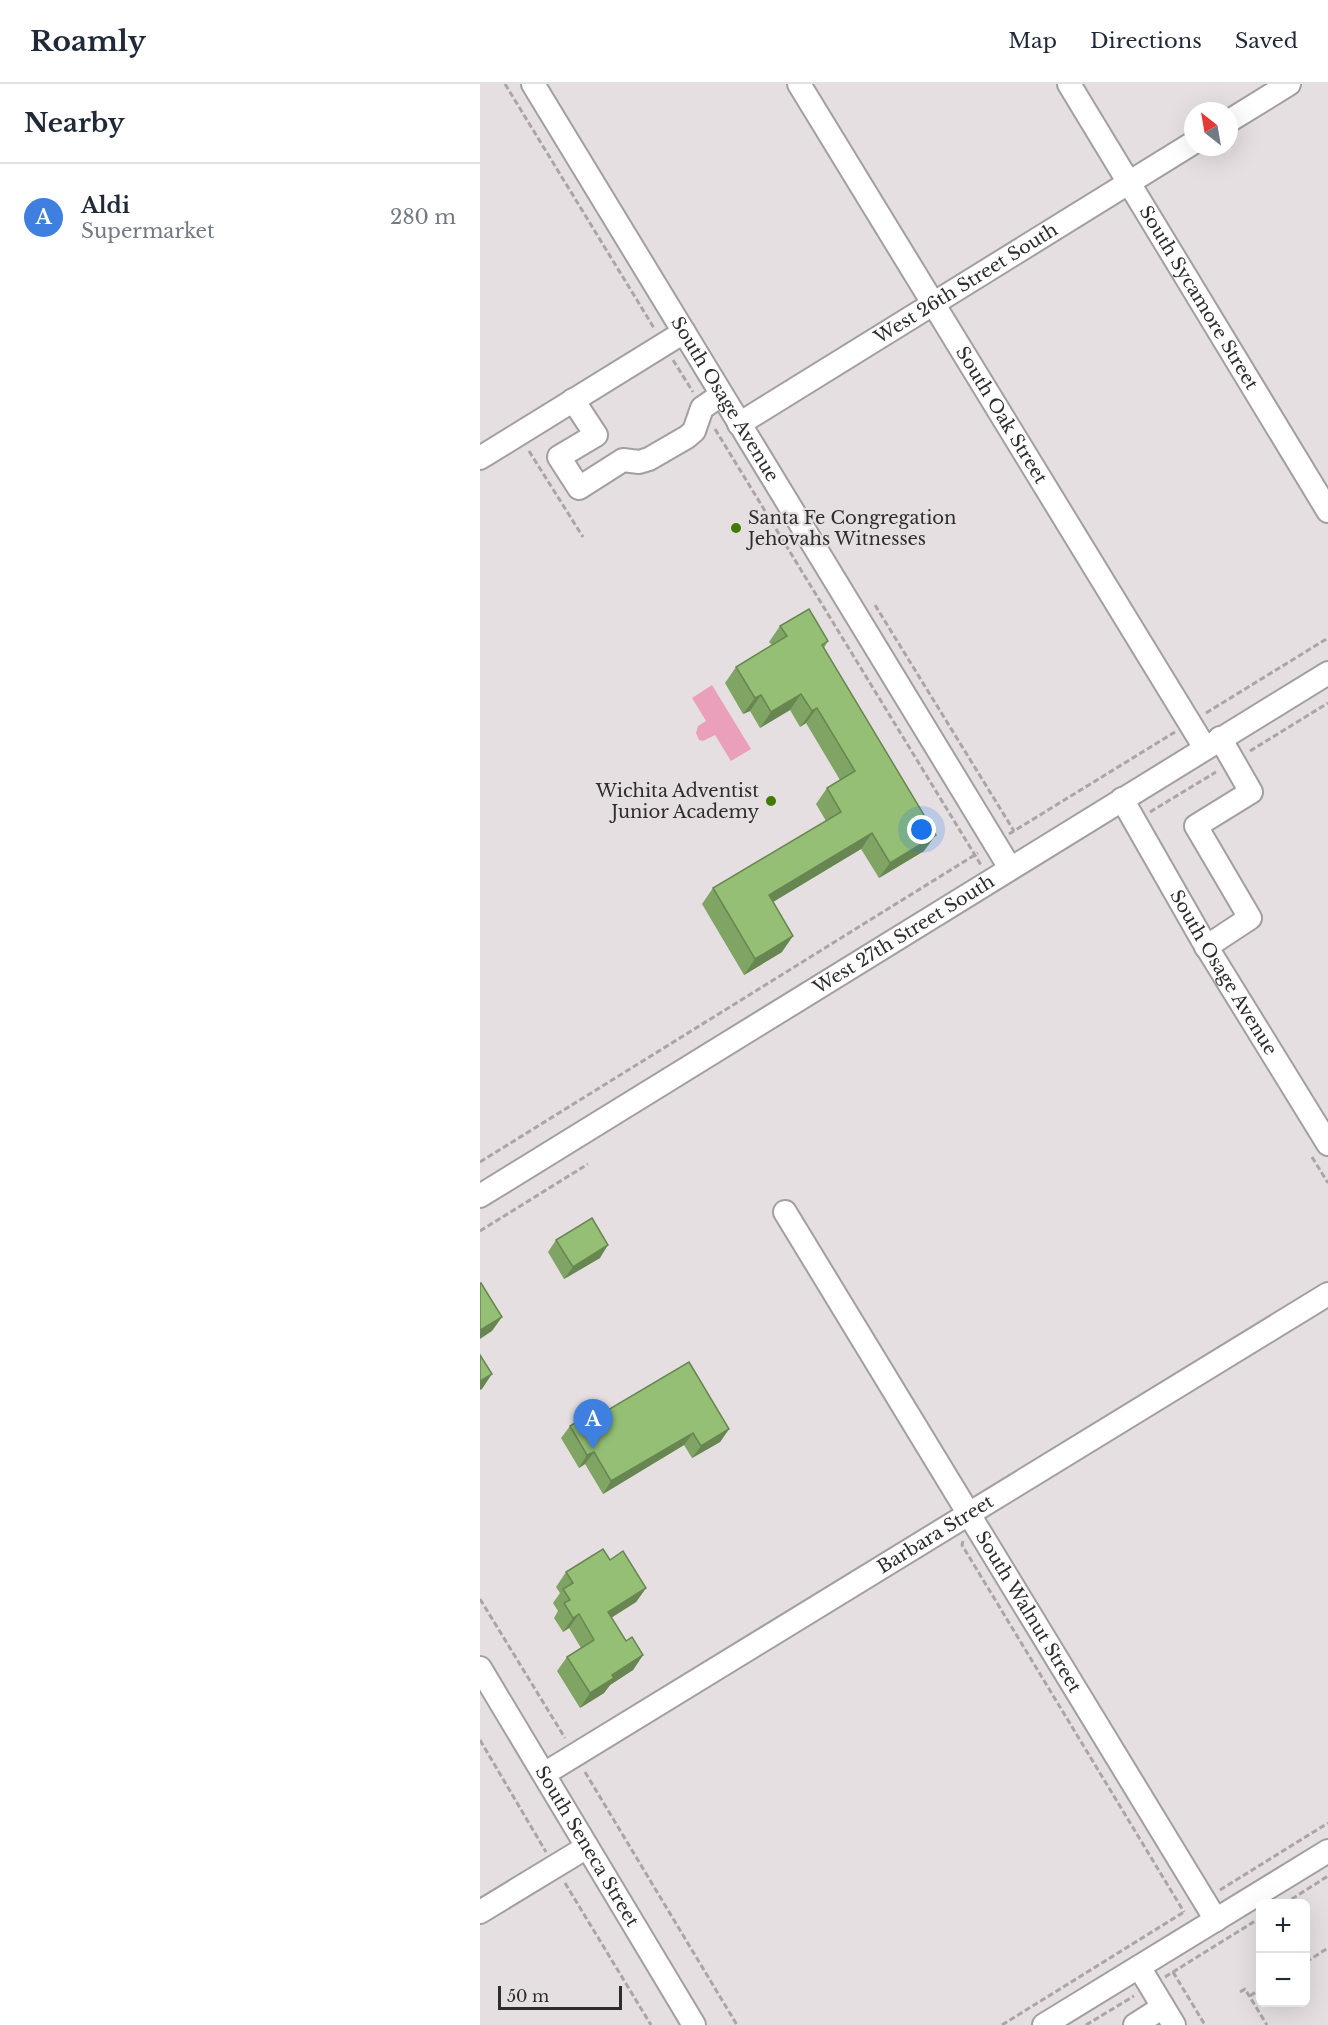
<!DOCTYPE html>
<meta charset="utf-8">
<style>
:root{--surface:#fff;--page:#f2f2f3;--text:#1f2937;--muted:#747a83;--line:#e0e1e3;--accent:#457906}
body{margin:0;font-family:"Libre Baskerville",serif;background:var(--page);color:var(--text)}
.controls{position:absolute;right:18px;bottom:18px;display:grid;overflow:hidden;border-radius:9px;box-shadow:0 6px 24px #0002}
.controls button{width:54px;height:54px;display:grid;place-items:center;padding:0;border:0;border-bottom:2px solid var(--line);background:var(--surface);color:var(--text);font:30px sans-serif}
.compass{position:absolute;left:704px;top:18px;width:54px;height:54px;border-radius:50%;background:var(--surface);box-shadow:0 6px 24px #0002;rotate:329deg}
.scale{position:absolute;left:18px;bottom:15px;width:124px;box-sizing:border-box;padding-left:6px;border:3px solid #2e2c2c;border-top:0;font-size:16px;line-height:21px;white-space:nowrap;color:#2e2c2c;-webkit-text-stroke:4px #e5dfe1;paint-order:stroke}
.you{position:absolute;left:442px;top:746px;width:21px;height:21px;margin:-15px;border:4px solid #fff;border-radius:50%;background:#1a73e8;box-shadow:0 0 0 9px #1a73e833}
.badge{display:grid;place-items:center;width:39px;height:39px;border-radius:50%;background:var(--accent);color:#fff;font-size:20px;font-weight:700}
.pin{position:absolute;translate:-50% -50px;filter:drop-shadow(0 2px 3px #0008)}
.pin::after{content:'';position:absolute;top:32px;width:21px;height:18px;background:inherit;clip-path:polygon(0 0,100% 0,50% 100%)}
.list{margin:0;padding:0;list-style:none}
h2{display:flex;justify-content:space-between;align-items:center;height:78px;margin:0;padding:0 24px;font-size:26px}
h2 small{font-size:20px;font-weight:400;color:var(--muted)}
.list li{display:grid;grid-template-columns:39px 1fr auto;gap:18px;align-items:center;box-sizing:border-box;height:108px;padding:0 24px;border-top:2px solid var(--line)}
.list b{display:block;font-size:22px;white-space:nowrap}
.list p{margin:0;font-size:20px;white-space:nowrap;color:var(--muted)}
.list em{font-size:20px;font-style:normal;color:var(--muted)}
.map{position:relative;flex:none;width:848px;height:1941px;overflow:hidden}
header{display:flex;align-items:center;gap:36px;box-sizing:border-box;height:84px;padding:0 30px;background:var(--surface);border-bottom:2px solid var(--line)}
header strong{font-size:28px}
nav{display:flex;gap:33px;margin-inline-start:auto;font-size:21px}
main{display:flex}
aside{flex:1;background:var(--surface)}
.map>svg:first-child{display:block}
.green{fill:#eaa0ba}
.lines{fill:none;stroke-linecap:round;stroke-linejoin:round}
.minor-casing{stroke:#a39ea0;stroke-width:26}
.path{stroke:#aaa5a6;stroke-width:3;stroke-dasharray:6 3;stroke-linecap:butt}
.minor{stroke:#fff;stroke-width:22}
.wall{fill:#7fa464}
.shaded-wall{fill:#688651}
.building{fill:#94bf74;stroke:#688651;stroke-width:1.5}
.poi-dot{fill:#457906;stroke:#e5dfe1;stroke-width:2}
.labels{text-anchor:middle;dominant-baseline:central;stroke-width:4.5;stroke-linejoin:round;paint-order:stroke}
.street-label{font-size:18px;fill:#2e2c2c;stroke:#e5dfe1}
.poi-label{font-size:18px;fill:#2e2c2c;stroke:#e5dfe1;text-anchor:start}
</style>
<header>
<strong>Roamly</strong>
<nav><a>Map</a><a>Directions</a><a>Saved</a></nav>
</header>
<main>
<aside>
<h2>Nearby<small></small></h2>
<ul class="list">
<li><span class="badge" style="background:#3f7fe0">A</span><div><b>Aldi</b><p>Supermarket</p></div><em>280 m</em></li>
</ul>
</aside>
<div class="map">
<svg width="848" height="1941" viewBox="0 0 848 1941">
<rect width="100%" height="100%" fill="#e5dfe1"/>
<path class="green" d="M 232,601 L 271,665 L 251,677 L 235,651 L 223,657 L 219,656 L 216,649 L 218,642 L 226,637 L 212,614 Z"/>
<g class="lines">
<defs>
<g id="minor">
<path id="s1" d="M 53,0 L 530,784"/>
<path id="s2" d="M 319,0 L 725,664"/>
<path id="s3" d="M 589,0 L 848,427"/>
<path d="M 749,37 L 809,0"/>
<path d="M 93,316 L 116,351 L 79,373 L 99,404 L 143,376 L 159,378 L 169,375 L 207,353 L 214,347 L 222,324 L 241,311"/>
<path id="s4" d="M 259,340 L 713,59"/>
<path d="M 0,374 L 204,248"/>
<path id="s5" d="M 642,715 L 723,857 L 848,1060"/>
<path d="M 726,863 L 770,834 L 716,742 L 771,708 L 740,654"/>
<path id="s6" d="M 0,1112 L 848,589"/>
<path id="s7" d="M 305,1128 L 736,1836"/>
<path id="s8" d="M 0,1584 L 214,1941"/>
<path id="s9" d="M 64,1690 L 848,1210"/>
<path d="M 0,1828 L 107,1763"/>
<path d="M 659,1883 L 694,1941"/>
<path d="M 564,1941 L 848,1767"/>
<path d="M 655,1941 L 683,1923"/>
</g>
</defs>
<use href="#minor" class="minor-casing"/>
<g class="path">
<path d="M 25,0 L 174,244"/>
<path d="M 193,276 L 213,308"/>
<path d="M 235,345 L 501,781"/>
<path d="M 49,367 L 103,453"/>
<path d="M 395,521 L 534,747"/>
<path d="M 726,629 L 848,554"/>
<path d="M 770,667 L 848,619"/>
<path d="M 670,728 L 736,688"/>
<path d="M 529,750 L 695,648"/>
<path d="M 832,1073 L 848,1099"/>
<path d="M 0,1078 L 498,769"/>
<path d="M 0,1147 L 108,1080"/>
<path d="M 483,1457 L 482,1461 L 704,1828"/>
<path d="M 0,1515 L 85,1654"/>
<path d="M 0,1656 L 66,1768"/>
<path d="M 105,1688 L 257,1941"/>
<path d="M 85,1799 L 171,1941"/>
<path d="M 740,1806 L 848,1739"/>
<path d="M 804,1820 L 848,1792"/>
<path d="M 826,1878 L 848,1864"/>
<path d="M 693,1888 L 725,1941"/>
<path d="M 685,1893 L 780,1834"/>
<path d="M 760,1908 L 765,1905 L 787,1941"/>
<path d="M 770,1912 L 780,1905"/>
<path d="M 522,1941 L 704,1828"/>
<path d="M 606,1941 L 654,1912"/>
</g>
<use href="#minor" class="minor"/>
</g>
<g class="wall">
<path d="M 300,542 L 348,557 L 344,564 L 444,767 L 399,794 L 381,765 L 293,818 L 302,868 L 264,891 L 222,820 L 233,804 L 346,737 L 336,720 L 347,704 L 360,696 L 326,639 L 320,643 L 310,626 L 280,644 L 270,627 L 263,630 L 245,599 L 256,583 L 292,561 L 289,558 Z"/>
<path d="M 76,1156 L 120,1174 L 84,1195 L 68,1168 Z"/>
<path d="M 123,1329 L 249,1345 L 240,1358 L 212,1374 L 204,1361 L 123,1410 L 105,1380 L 99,1384 L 81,1354 L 90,1342 Z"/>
<path d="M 130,1476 L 166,1504 L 156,1518 L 131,1534 L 146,1557 L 163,1571 L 153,1586 L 130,1601 L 124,1609 L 100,1624 L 77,1587 L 87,1573 L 101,1564 L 89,1544 L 83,1548 L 74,1534 L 78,1527 L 73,1519 L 80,1509 L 76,1503 L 86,1488 Z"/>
</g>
<g class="shaded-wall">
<path d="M 321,610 L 310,626 L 280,644 L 291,628 Z"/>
<path d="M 281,611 L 270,627 L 263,630 L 275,614 Z"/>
<path d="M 337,624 L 326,639 L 320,643 L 332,627 Z"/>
<path d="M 392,749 L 381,765 L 278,827 L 289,811 Z"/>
<path d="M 456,751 L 444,767 L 399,794 L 410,779 Z"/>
<path d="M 313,852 L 302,868 L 264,891 L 275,875 Z"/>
<path d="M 128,1161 L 120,1174 L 84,1195 L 93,1183 Z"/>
<path d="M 22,1233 L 12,1247 L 0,1255 L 0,1246 Z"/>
<path d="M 12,1290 L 2,1305 L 0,1306 L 0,1297 Z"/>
<path d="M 249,1345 L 240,1358 L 212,1374 L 221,1362 Z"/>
<path d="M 213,1349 L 204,1361 L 123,1410 L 131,1397 Z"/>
<path d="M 114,1368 L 105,1380 L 99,1384 L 107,1371 Z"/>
<path d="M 166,1504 L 156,1518 L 118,1542 L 128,1528 Z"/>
<path d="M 99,1530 L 89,1544 L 83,1548 L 93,1534 Z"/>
<path d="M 163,1571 L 153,1586 L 130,1601 L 124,1609 L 100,1624 L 110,1609 L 132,1591 Z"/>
</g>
<g class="building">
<path d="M 329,525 L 348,557 L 342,561 L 456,751 L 410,779 L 392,749 L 289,811 L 313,852 L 275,875 L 233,804 L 361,728 L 347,704 L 375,687 L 337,624 L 332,627 L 321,610 L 291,628 L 281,611 L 275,614 L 256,583 L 307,552 L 300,542 Z"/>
<path d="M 112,1134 L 128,1161 L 93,1183 L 76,1156 Z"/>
<path d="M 0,1199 L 1,1199 L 22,1233 L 0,1246 Z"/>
<path d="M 0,1271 L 12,1290 L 0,1297 Z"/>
<path d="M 209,1278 L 249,1345 L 221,1362 L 213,1349 L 131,1397 L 114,1368 L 107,1371 L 90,1342 L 120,1323 L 123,1329 Z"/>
<path d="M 123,1465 L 130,1476 L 143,1467 L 166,1504 L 128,1528 L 146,1557 L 152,1553 L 163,1571 L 132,1591 L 134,1594 L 110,1609 L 87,1573 L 114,1556 L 99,1530 L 93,1534 L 84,1519 L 90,1516 L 83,1505 L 93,1499 L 86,1488 Z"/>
</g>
<g class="poi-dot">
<circle cx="256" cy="444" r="6"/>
<circle cx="291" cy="717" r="6"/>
</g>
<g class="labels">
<g class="street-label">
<text stroke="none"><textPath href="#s4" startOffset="267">West 26th Street South</textPath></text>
<text stroke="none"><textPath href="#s3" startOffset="250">South Sycamore Street</textPath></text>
<text stroke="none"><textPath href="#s1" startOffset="369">South Osage Avenue</textPath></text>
<text stroke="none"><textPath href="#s2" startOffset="388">South Oak Street</textPath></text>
<text stroke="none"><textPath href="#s6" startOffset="498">West 27th Street South</textPath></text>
<text stroke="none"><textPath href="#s5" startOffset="201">South Osage Avenue</textPath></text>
<text stroke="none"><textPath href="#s9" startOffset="459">Barbara Street</textPath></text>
<text stroke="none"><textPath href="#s7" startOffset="468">South Walnut Street</textPath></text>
<text stroke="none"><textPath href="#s8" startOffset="208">South Seneca Street</textPath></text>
</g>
<g class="poi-label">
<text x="268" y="434">Santa Fe Congregation<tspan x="268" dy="21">Jehovahs Witnesses</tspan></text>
<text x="279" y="707" text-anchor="end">Wichita Adventist<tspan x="279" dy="21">Junior Academy</tspan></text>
</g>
</g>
</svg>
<div class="controls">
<button>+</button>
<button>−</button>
</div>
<svg class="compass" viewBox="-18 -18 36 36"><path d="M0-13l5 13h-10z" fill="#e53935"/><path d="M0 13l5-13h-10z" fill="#747a83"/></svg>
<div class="scale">50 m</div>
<div class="you"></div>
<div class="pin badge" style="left:113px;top:1365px;background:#3f7fe0">A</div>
</div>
</main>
